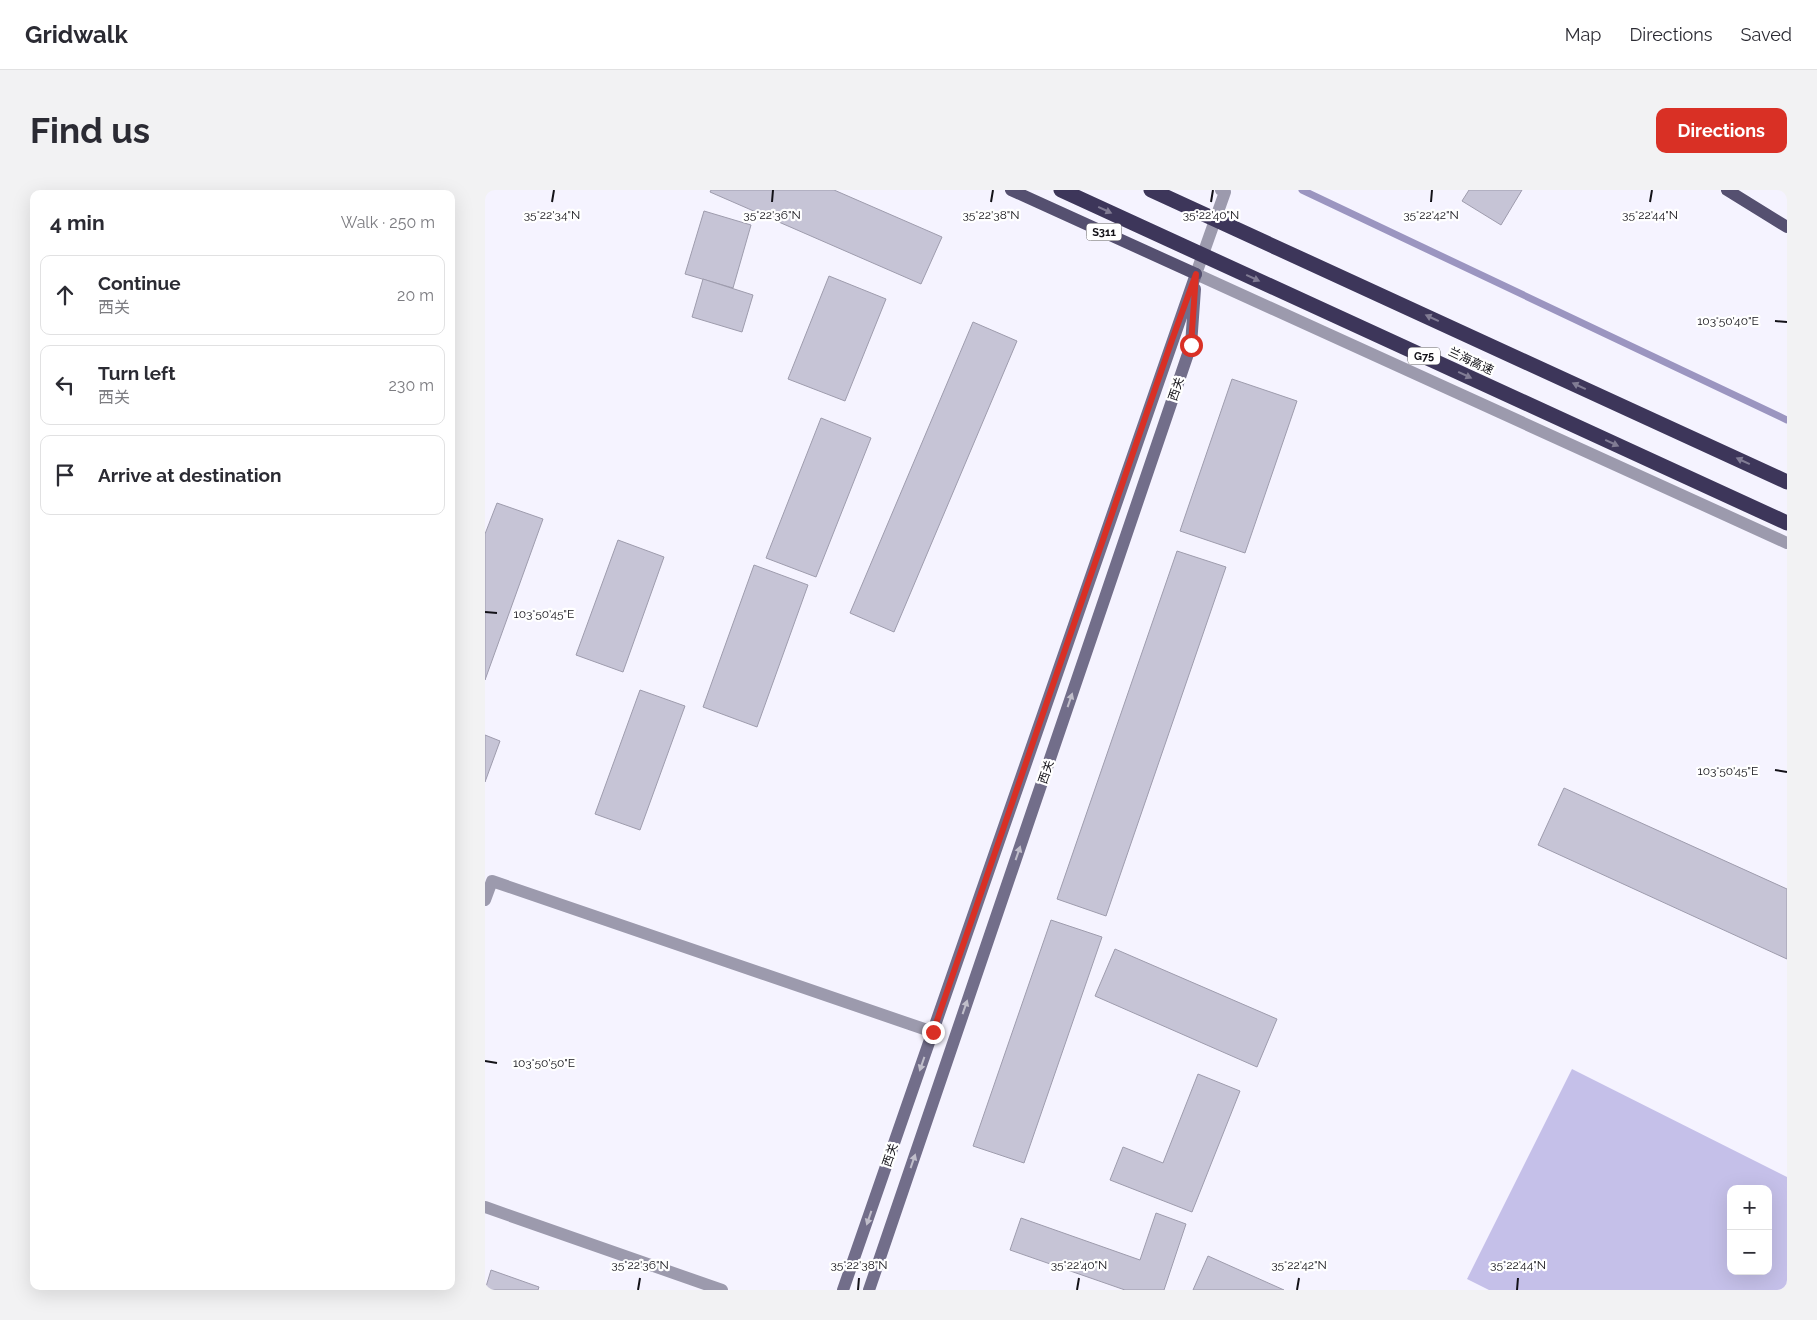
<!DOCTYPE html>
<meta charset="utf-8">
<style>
:root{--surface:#fff;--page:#f2f2f3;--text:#2b2b33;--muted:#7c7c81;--line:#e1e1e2;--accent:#d93025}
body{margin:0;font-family:Raleway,"Noto Sans SC",sans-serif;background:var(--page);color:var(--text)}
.controls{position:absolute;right:15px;bottom:15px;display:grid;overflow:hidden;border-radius:10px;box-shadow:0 5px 20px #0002}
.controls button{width:45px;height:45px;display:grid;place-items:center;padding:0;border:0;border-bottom:1px solid var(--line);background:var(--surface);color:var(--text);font:25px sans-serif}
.stop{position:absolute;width:15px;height:15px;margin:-11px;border:4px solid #d93025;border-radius:50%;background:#fff}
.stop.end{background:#d93025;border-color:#fff;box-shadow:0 1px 5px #0008}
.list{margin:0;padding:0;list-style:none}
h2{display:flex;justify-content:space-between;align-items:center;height:65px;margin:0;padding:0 20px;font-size:21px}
h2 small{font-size:16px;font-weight:400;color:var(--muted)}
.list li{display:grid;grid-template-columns:32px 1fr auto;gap:15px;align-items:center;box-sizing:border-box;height:80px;margin:0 10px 10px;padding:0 10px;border:1px solid var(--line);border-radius:10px}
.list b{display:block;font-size:19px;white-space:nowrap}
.list p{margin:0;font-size:16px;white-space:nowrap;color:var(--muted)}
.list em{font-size:16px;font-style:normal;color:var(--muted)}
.icon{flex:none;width:28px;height:28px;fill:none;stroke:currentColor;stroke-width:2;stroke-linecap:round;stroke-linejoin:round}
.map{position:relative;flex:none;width:1302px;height:1100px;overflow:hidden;border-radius:10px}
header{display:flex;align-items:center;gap:30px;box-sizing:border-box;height:70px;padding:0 25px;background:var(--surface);border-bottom:1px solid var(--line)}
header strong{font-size:24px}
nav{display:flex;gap:28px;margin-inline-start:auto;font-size:18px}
.intro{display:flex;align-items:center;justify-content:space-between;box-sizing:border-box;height:120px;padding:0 30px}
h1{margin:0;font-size:35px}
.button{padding:12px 22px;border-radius:10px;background:var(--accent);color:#fff;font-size:18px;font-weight:700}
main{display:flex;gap:30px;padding:0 30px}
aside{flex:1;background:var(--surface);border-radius:10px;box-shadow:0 5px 20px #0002}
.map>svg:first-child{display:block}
.green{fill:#c5c0e9;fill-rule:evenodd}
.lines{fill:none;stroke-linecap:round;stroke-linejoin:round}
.stream{stroke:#9b95c0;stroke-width:7}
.building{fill:#c6c4d6;stroke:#9e9cad}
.street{stroke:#9c9aad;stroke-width:12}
.secondary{stroke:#726e8a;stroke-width:12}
.primary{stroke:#555070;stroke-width:12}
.highway{stroke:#3d365a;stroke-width:15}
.oneway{fill:#817c94}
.oneway2{fill:#c0beca}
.route{stroke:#d93025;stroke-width:6}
.ticks{fill:none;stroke:#131218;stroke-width:2}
.labels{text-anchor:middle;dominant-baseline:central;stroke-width:4.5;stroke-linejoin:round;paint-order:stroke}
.shield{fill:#fff;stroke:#5a595d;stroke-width:1}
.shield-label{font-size:11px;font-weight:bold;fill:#131218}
.street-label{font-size:12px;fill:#131218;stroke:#fff}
.ticks-label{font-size:12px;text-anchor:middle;fill:#131218;stroke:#fff;stroke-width:4.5;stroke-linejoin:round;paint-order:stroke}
</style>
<header>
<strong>Gridwalk</strong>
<nav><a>Map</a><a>Directions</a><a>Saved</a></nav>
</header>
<div class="intro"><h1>Find us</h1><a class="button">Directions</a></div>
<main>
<aside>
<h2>4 min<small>Walk · 250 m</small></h2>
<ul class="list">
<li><svg class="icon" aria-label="ahead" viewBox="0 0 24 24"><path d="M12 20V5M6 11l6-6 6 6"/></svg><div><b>Continue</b><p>西关</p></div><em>20 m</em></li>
<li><svg class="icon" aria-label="left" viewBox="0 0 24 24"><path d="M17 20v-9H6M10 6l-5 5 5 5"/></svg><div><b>Turn left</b><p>西关</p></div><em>230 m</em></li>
<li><svg class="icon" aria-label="arrive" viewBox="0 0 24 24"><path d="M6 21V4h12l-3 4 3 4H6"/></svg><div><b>Arrive at destination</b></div></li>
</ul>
</aside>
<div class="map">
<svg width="1302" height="1100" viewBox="0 0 1302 1100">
<rect width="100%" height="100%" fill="#f5f3ff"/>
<path class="green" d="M 1087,879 L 1302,987 L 1302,1100 L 1004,1100 L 982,1089 ZM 1246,999 L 1283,999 L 1283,1081 L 1246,1081 Z"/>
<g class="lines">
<path class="stream" d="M 817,0 L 1302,230"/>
</g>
<g class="building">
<path d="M 226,0 L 349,0 L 457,47 L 436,94 L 225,2 Z"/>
<path d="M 984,0 L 1037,0 L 1016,35 L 977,11 Z"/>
<path d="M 219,21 L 266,35 L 248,98 L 200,84 Z"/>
<path d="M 344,86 L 401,109 L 360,211 L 303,189 Z"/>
<path d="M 218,89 L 268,105 L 257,142 L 207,127 Z"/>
<path d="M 488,132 L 532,151 L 409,442 L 365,423 Z"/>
<path d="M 747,189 L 812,211 L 760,363 L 695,341 Z"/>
<path d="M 336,228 L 386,248 L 331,387 L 281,368 Z"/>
<path d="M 12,313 L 58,329 L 0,490 L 0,344 Z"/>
<path d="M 133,350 L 179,367 L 138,482 L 91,465 Z"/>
<path d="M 692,361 L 741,377 L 621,726 L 572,709 Z"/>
<path d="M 269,375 L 323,395 L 272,537 L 218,517 Z"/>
<path d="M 155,500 L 200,516 L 155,640 L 110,624 Z"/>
<path d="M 0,545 L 15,551 L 0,592 Z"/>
<path d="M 1079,598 L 1302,699 L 1302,769 L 1053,655 Z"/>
<path d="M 566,730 L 617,747 L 539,973 L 488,956 Z"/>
<path d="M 630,759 L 792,829 L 772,877 L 610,806 Z"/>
<path d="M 713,884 L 755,901 L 707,1022 L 625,990 L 638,957 L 678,973 Z"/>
<path d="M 671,1023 L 701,1034 L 679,1100 L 640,1100 L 525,1060 L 536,1028 L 655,1070 Z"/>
<path d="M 723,1066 L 799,1100 L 708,1100 Z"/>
<path d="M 6,1080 L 54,1097 L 53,1100 L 0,1100 Z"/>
</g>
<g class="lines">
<g class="street">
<path d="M 736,0 L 740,2 L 711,84 L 1302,353"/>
<path d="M 0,710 L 7,691 L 448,842"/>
<path d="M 0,1017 L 237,1100"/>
</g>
<g class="secondary">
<path d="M 358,1100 L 711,84"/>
<path d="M 384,1100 L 706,155 L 710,99"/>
</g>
<g class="primary">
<path d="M 526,0 L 711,84"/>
<path d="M 1242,0 L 1302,37"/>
</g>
<g class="highway">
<path d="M 576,0 L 1302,333"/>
<path d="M 666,0 L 1302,292"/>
</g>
</g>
<defs><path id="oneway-solid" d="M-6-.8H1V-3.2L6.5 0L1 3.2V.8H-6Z" transform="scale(1.25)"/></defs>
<g class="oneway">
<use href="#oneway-solid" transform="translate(620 20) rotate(25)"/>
<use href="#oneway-solid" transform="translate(768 88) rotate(25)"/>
<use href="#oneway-solid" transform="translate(947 128) rotate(-155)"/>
<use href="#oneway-solid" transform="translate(980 185) rotate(25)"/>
<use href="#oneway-solid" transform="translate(1094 196) rotate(-155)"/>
<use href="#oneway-solid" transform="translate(1127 253) rotate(25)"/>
<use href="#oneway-solid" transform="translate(1258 271) rotate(-155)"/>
</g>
<g class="oneway2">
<use href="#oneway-solid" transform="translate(585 510) rotate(-71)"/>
<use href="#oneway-solid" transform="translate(533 663) rotate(-71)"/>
<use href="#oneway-solid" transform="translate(480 817) rotate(-71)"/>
<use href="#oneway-solid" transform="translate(437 874) rotate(109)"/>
<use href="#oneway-solid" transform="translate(428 971) rotate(-71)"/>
<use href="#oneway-solid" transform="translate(384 1028) rotate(109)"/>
</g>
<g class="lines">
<path class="route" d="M 448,842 L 687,150 L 711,84 L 706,155"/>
</g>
<path class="ticks" d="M 67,12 L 69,0M 287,12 L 288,0M 506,12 L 508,0M 726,12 L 728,0M 946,12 L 947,0M 1165,12 L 1167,0M 1290,131 L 1302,132M 0,422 L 12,423M 1290,580 L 1302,582M 0,871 L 12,873M 153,1100 L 155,1088M 373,1100 L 374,1088M 592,1100 L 594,1088M 812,1100 L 814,1088M 1032,1100 L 1033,1088"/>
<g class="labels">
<g class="shield">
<rect x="601.5" y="33.5" width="35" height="17" rx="4"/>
<rect x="923" y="157.5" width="32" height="17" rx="4"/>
</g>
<g class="shield-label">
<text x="619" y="42">S311</text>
<text x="939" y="166">G75</text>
</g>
<g class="street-label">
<text transform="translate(986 171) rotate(25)">兰海高速</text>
<text transform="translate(691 199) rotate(-71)">西关</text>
<text transform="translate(561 582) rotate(-71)">西关</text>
<text transform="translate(405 965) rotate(-71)">西关</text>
</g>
</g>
<g class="ticks-label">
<text x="67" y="29">35°22'34"N</text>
<text x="287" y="29">35°22'36"N</text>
<text x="506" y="29">35°22'38"N</text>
<text x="726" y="29">35°22'40"N</text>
<text x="946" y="29">35°22'42"N</text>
<text x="1165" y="29">35°22'44"N</text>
<text x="1243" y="135">103°50'40"E</text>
<text x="59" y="428">103°50'45"E</text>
<text x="1243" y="585">103°50'45"E</text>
<text x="59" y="877">103°50'50"E</text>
<text x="155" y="1079">35°22'36"N</text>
<text x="374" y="1079">35°22'38"N</text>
<text x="594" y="1079">35°22'40"N</text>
<text x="814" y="1079">35°22'42"N</text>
<text x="1033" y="1079">35°22'44"N</text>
</g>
</svg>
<div class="controls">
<button>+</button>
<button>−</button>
</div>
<div class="stop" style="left:706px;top:155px"></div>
<div class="stop end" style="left:448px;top:842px"></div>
</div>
</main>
